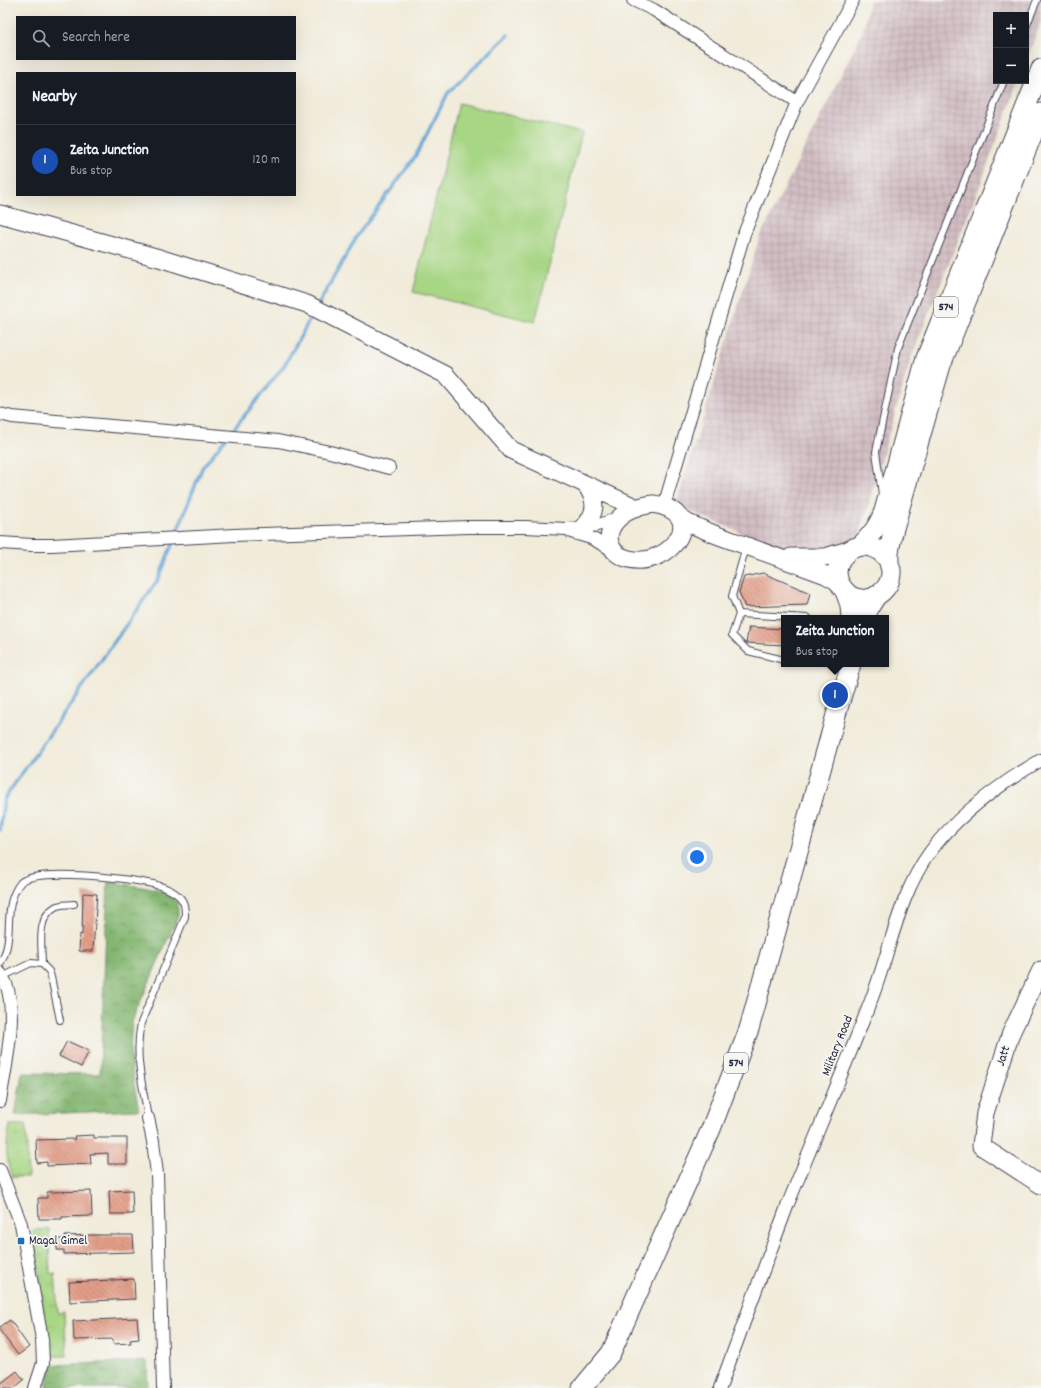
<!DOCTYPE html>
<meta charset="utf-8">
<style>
:root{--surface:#171b24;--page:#20242c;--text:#f1f3f6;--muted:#9ea1a6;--line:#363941;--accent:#1f6fb2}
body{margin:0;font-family:Dekko,sans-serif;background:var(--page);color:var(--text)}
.controls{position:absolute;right:12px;top:12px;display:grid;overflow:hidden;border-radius:0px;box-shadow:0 4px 16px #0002}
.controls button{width:36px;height:36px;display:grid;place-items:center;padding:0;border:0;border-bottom:1px solid var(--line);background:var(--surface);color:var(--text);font:20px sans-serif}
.you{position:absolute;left:697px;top:857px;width:14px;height:14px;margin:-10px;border:3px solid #fff;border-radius:50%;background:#1a73e8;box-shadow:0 0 0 6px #1a73e833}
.badge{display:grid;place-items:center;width:26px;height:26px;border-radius:50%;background:var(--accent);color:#fff;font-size:13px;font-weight:700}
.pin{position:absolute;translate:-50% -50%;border:2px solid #fff;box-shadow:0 1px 4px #0006}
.popup{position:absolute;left:781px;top:615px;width:108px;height:52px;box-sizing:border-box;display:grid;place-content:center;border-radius:0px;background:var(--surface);filter:drop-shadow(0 1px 3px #0005);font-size:13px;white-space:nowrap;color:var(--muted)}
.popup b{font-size:15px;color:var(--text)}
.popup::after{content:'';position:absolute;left:50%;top:100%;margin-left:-8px;border:8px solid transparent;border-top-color:var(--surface)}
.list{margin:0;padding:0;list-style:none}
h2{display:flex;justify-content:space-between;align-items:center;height:52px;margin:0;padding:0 16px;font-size:17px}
h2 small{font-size:13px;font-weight:400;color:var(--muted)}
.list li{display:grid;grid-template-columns:26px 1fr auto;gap:12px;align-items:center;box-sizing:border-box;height:72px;padding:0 16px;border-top:1px solid var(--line)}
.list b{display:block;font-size:15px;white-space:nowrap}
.list p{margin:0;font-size:13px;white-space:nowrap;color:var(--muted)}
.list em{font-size:13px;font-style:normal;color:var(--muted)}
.icon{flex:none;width:22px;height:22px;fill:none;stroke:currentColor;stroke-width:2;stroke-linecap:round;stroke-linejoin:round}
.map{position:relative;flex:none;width:1041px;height:1388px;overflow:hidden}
.search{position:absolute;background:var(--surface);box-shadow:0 4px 16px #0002;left:16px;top:16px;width:280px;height:44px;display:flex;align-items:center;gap:10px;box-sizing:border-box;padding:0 14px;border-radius:0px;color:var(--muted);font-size:15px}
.panel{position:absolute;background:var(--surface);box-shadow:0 4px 16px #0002;left:16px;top:72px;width:280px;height:124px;border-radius:0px}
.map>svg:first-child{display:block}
.industrial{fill:url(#industrial-grid)}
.grass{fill:url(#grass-tufts);stroke:#647c60}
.forest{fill:url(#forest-crowns);stroke:#546c56}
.pitch{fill:#a7d684;stroke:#647c60}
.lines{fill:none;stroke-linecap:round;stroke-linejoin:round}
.stream{stroke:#5ea3d3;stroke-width:3.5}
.building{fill:url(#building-back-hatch)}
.lane-casing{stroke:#414053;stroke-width:8}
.street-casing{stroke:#414053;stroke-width:14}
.secondary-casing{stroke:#414053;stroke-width:19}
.primary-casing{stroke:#414053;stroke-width:21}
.lane{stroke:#fff;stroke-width:6}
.street{stroke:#fff;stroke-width:12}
.secondary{stroke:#fff;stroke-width:17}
.primary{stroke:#fff;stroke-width:19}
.poi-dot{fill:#1f6fb2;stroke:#f6f6f2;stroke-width:1.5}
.labels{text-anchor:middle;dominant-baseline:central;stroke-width:3.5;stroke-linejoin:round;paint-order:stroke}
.shield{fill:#f6f6f2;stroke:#626272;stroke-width:1}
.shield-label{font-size:12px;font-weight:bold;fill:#22223b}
.street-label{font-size:13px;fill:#22223b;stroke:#f6f6f2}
.poi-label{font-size:13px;fill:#22223b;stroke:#f6f6f2;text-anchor:start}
</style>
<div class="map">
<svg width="1041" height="1388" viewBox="0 0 1041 1388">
<defs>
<pattern id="industrial-grid" width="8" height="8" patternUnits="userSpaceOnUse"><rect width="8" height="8" fill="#d2bec2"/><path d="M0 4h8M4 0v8" fill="none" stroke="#b4a3a8"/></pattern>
<pattern id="grass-tufts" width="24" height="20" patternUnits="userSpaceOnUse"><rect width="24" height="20" fill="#a7d684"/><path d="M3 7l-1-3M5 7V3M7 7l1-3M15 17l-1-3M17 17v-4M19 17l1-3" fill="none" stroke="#8fb773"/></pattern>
<pattern id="forest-crowns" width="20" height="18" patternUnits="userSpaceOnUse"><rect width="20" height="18" fill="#85b772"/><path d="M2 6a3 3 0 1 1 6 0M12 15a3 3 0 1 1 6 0" fill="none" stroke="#6c945f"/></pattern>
<pattern id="building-back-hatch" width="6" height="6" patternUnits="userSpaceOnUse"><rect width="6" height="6" fill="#e39e88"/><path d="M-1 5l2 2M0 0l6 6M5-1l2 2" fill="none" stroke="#b88070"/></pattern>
</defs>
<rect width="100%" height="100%" fill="#f6f6f2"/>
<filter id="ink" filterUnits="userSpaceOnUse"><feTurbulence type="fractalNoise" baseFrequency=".025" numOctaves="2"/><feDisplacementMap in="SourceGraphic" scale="8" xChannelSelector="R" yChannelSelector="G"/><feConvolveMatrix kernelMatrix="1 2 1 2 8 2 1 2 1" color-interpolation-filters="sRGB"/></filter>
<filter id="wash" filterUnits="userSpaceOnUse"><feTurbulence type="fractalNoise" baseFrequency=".012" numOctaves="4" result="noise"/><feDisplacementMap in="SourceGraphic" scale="16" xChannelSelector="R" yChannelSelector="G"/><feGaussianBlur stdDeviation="0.9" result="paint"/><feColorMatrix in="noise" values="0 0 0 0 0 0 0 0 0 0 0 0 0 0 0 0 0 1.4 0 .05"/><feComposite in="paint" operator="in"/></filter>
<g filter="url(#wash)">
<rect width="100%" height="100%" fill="#f1ebd9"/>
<path class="industrial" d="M 870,0 L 1041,0 L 1041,22 L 1026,62 L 1026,15 L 996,15 L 996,81 L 1019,81 L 979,188 L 911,358 L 847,578 L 676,505 L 759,239 L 862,33 Z"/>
<g class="grass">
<path d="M 26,1124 L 28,1177 L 12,1177 C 5,1159 6,1144 10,1125 Z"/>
<path d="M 49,1229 L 50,1274 L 55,1273 L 58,1313 L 64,1312 L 67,1356 L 50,1356 L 33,1230 Z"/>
</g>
<g class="forest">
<path d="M 108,882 C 125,885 168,887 177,903 C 178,907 178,912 178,916 L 133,1019 C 127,1052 133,1078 139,1110 L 15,1115 L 22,1073 L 100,1074 Z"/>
<path d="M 147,1361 L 148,1388 L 46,1388 L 52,1365 Z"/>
</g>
<path class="pitch" d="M 459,103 L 582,133 L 535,322 L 413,292 Z"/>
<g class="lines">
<g class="stream">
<path d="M 318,305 L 357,236 L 415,157 L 448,93 L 508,35"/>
<path d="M 229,435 L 284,366 L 314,312"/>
<path d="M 0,830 L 4,799 L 159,578 L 202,468 L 225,439"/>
</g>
</g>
<g id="blocks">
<g class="building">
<path d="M 763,573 L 810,593 L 807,605 L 745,607 L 739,592 L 744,577 Z"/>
<path d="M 749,627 L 784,629 L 784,645 L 746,643 Z"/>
<path d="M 83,893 L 97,894 L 93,951 L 79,951 L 80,934 L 82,935 Z"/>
<path d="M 67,1041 L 89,1051 L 81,1067 L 59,1056 Z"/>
<path d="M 94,1135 L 94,1138 L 127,1138 L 127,1164 L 108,1164 L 108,1153 L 90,1154 L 91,1164 L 47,1166 L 47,1162 L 37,1163 L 36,1140 L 75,1139 L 74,1136 Z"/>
<path d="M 132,1190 L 133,1214 L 110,1214 L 109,1191 Z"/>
<path d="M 91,1191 L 92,1216 L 62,1217 L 62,1219 L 39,1219 L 38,1198 L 47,1198 L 47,1192 Z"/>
<path d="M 91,1235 L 133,1235 L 134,1252 L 64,1254 L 64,1250 L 57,1250 L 57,1239 L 65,1239 L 65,1236 Z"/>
<path d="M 134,1279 L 135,1299 L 70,1302 L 69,1282 Z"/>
<path d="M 137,1318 L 139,1339 L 130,1340 L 131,1343 L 113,1344 L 113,1339 L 74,1340 L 73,1321 Z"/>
<path d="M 10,1320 L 29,1347 L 18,1355 L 0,1331 L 0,1327 Z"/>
<path d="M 17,1371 L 24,1380 L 14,1388 L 0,1388 L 0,1384 Z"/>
</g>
</g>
</g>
<g filter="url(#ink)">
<use href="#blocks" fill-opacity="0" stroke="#414053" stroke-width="1"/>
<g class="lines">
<defs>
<g id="lane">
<path d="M 1026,27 L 1037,0"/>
<path d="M 882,494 L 876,452 L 898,348 L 1004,81"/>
<path d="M 746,547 L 732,596 L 739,614 L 732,635 L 748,651 L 784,660"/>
<path d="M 739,614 L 808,618"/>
<path d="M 0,964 C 17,936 0,908 21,882 C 39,867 130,879 153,884 C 161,886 169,889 175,893 C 185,900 185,907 185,917 L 141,1023 C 134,1055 143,1087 148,1118"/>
<path d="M 42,964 C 42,946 36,918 55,907 C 60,904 68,905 74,904"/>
<path d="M 2,977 L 31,963 L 42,964 L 49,971 L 51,977 L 60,1020"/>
</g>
<g id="street">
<path d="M 633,0 L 654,10 L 797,102"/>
<path d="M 0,414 L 12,417 L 278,441 L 330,452 L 389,468"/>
<path d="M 664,506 L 744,234 L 797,102 L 853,0"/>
<path d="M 571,532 L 591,538 L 613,550"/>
<path d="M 0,543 L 32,545 L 52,545 L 234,535 L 468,527 L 525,527 L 567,529 L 583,528 L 602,524 L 619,518"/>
<path d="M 0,973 C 2,977 5,980 6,984 C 18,1015 5,1068 0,1101"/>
<path d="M 148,1118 L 153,1141 L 157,1174 L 163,1388"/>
<path d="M 0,1170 L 21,1224 L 42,1339 L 43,1363 L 35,1388"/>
<path d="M 720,1388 C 742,1327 765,1265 788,1204 C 815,1137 844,1070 870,1003 C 890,953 898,896 930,852 C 959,813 1000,784 1041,760"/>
</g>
<g id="secondary">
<path d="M 0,214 L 159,258 L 307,304 L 446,375 L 511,450 L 637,508"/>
<path d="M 653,504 C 711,513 670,569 629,559 C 609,555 603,535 617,520 C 626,510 640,506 653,504 Z"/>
<path d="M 680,518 L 688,523 L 714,534 L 826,575 L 840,583"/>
<path d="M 583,528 C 597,513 597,501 586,485"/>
<path d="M 791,557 L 825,557 L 851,549"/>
<path d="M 1041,970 L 1011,1033 L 985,1113 L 981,1146 L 1041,1185"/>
</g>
<g id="primary">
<path d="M 860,546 C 872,534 878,527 884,511 L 926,358 L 1041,69"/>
<path d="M 889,561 C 863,524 818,564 846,592 C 851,598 861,600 868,599 C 882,596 892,584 891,570 C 890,567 889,564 889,561 C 888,550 892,538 894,528 L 941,365 L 1041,113"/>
<path d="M 845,591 L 850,605 L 851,618"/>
<path d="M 865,618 L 870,606 L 877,595"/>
<path d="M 582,1388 L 611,1353 L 711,1129 L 749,1029 L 836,715 L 851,664"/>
</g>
</defs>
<use href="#lane" class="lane-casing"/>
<use href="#street" class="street-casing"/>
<use href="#secondary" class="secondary-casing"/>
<use href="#primary" class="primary-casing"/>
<use href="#lane" class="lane"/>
<use href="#street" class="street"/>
<use href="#secondary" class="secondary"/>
<use href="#primary" class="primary"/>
</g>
</g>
<rect class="poi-dot" x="17" y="1237" width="8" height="8" rx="2"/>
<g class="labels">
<g class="shield">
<rect x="934" y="297" width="24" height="20" rx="3"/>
<rect x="724" y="1053" width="24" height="20" rx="3"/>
</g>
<g class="shield-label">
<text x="946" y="307">574</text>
<text x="736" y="1063">574</text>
</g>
<g class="street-label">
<text transform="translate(838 1046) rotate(-68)">Military Road</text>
<text transform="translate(1004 1056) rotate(-72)">Jatt</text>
</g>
<g class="poi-label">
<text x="29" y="1241">Magal Gimel</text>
</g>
</g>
</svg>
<div class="controls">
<button>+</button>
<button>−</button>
</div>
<div class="you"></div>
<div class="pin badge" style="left:835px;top:695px;background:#1a4fb4">1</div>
<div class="popup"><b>Zeita Junction</b>Bus stop</div>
<div class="search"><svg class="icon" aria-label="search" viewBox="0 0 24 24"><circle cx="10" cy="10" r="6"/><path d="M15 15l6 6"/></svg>Search here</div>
<section class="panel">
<h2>Nearby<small></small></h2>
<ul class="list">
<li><span class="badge" style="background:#1a4fb4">1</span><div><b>Zeita Junction</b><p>Bus stop</p></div><em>120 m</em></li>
</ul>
</section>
</div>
